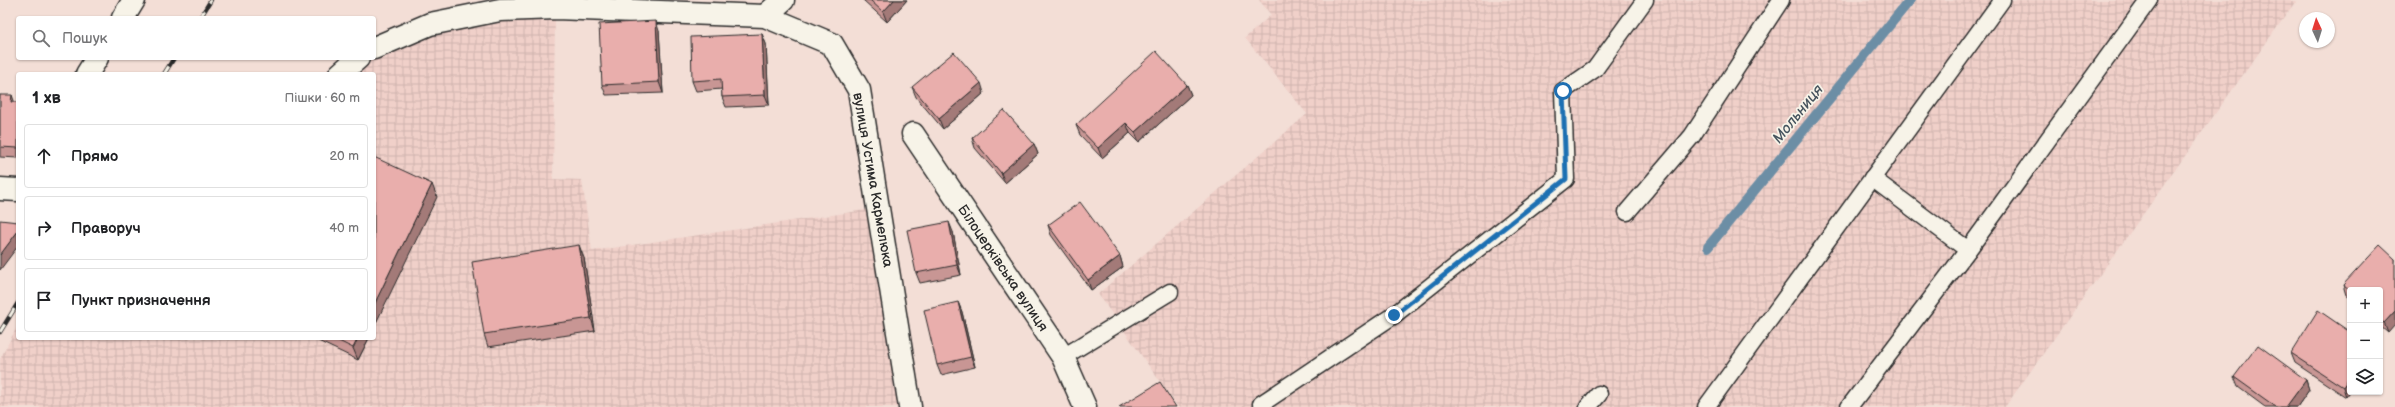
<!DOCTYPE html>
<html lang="uk">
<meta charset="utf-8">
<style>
:root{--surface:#fff;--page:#f2f2f2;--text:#202124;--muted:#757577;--line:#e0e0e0}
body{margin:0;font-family:"Balsamiq Sans",sans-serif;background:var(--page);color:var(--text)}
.controls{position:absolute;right:12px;bottom:12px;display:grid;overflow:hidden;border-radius:4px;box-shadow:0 1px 3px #0004}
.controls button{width:36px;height:36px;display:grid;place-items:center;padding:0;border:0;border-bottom:1px solid var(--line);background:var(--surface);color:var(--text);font:20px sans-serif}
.compass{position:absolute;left:2299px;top:12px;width:36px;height:36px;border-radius:50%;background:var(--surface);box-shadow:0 1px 3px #0004;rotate:356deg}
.stop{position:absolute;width:12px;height:12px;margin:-9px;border:3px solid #1f6fb2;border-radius:50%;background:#fff}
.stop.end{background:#1f6fb2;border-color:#fff;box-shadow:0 1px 4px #0008}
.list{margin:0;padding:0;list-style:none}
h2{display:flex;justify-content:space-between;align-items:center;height:52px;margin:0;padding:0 16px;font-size:17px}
h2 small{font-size:13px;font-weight:400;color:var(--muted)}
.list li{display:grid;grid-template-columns:26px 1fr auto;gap:12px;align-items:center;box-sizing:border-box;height:64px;margin:0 8px 8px;padding:0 8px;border:1px solid var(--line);border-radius:4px}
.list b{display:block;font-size:15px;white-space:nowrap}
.list em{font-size:13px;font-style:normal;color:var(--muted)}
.icon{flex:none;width:22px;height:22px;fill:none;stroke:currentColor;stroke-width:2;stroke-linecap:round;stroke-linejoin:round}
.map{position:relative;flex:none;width:2395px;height:407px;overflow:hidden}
.search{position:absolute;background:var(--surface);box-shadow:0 1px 3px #0004;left:16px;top:16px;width:360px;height:44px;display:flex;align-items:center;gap:10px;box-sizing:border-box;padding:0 14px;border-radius:4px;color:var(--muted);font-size:15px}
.panel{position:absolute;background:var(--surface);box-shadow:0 1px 3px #0004;left:16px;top:72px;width:360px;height:268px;border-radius:4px}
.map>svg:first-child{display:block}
.industrial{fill:url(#industrial-grid)}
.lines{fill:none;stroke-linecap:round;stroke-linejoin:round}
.stream{stroke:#6c8ea5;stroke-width:10}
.lane-casing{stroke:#2b2b2b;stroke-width:19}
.street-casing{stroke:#2b2b2b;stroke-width:25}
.secondary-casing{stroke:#2b2b2b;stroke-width:25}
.lane{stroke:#f7f3e8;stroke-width:16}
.street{stroke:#f7f3e8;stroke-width:22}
.secondary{stroke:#f7f3e8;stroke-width:22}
.rail-casing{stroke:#2b2b2b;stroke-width:4.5}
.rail{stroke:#f7f3e8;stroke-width:3;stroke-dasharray:9;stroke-linecap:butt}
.wall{fill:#c89694;stroke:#2b2b2b}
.shaded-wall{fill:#a37a78;stroke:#2b2b2b}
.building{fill:#e9aeac;stroke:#2b2b2b}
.route{stroke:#1f6fb2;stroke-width:5}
.labels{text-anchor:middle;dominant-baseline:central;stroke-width:3.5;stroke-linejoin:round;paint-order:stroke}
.street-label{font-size:14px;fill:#2b2b2b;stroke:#f7f3e8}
.water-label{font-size:15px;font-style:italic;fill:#46545e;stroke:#f7f3e8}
</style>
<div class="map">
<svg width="2395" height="407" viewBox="0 0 2395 407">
<defs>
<pattern id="industrial-grid" width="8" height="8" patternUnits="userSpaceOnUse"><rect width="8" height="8" fill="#f0d0c9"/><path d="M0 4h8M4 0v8" fill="none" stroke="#ceb3ad"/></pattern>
</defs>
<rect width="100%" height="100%" fill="#f3ded6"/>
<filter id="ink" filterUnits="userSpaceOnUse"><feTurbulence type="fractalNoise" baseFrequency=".025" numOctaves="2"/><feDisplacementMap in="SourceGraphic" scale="8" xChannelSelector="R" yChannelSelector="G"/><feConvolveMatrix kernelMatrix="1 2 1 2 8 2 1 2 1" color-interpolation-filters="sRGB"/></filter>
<g filter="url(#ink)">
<g class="industrial">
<path d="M 1259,0 L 2295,0 L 2296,1 L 2005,407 L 1178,407 L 1098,294 L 1307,114 L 1245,38 L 1271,15 Z"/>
<path d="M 555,16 L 553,179 L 582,180 L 592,251 L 872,209 L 904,407 L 0,407 L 0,359 L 18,325 L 18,338 L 374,338 L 374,74 L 342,74 L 367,58 L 374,58 L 433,30 L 500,19 Z"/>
</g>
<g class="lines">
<path class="stream" d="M 1708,247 L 1910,0"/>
<defs>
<g id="lane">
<path d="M 1872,178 L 1968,250"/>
<path d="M 1627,212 L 1692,136 L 1781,0"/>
<path d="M 1063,357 L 1170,292"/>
<path d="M 1261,404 L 1394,315 L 1566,179 L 1563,91 L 1595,69 L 1645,0"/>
<path d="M 1588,407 L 1599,394"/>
<path d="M 1706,407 L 2002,0"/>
<path d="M 1849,407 L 1968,250 L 2149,0"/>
</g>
<g id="street">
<path d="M 765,16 L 783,0"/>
<path d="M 913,134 L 1063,357 L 1085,407"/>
<path d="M 0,189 L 18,190"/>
</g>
<g id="secondary">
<path d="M 123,18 L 134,0"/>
<path d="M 374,48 L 430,24 L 500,10 L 556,8 L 765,16 L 832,44 L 859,90 L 910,407"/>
<path d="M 87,74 L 97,58"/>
<path d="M 340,74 L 358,58"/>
</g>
</defs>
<use href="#lane" class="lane-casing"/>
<use href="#street" class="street-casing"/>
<use href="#secondary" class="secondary-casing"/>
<use href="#lane" class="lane"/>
<use href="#street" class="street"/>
<use href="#secondary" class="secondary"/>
<defs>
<g id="rail">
<path d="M 200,18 L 211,0"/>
<path d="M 164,74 L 174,58"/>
<path d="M 0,332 L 18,303"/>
</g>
</defs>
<use href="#rail" class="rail-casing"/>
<use href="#rail" class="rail"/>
</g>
<g class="wall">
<path d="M 863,0 L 907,0 L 887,22 Z"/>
<path d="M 659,31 L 663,93 L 606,95 L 602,85 Z"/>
<path d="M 762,34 L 766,44 L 769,105 L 726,107 L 722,97 L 722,89 L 696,91 L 692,81 Z"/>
<path d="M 1187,85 L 1191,95 L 1139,142 L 1130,133 L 1102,158 L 1080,135 L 1076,125 Z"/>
<path d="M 912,87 L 984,93 L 943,129 L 916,97 Z"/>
<path d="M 0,95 L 15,102 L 18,102 L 18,158 L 0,157 Z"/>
<path d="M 972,138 L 1034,144 L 1038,154 L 1005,183 L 975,148 Z"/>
<path d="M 1048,225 L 1120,256 L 1123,267 L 1091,290 L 1051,235 Z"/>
<path d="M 953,232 L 961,275 L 920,283 L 916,273 Z"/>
<path d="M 584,258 L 595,331 L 488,347 L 484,334 Z"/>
<path d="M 2395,259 L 2388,333 L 2380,326 L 2380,290 L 2350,290 L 2350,298 L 2346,295 L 2343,285 Z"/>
<path d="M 958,302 L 962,312 L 975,367 L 941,375 L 937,365 Z"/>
<path d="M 2350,332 L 2346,397 L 2295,363 L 2291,353 Z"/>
<path d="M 312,338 L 369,338 L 358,360 Z"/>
<path d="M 2234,377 L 2306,380 L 2309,390 L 2297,407 L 2265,407 L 2238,387 Z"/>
</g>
<g class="shaded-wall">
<path d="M 894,0 L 907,0 L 887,22 L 883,12 Z"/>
<path d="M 656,21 L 659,31 L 663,93 L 659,82 Z"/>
<path d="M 762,34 L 766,44 L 769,105 L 765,95 Z"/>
<path d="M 981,83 L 984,93 L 943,129 L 939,119 Z"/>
<path d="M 1187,85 L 1191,95 L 1139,142 L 1135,132 Z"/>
<path d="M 12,95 L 16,106 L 11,102 Z"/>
<path d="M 1126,123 L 1130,133 L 1102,158 L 1098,148 Z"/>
<path d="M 1034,144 L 1038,154 L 1005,183 L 1001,173 Z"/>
<path d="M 432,184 L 437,197 L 374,327 L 374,305 Z"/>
<path d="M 949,222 L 953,232 L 961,275 L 957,265 Z"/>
<path d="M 18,231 L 18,246 L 0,270 L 0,255 Z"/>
<path d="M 579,245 L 584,258 L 595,331 L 591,318 Z"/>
<path d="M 1120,256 L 1123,267 L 1091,290 L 1088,280 Z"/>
<path d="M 958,302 L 962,312 L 975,367 L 971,357 Z"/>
<path d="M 2395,311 L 2395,325 L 2388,333 L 2384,323 Z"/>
<path d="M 358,338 L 369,338 L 358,360 L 353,348 Z"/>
<path d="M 2350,376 L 2350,391 L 2346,397 L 2343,387 Z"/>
<path d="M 2306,380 L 2309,390 L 2297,407 L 2286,407 Z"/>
</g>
<g class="building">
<path d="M 870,0 L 894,0 L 883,12 Z"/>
<path d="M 656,21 L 659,82 L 602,85 L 599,24 Z"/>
<path d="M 762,34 L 765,95 L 722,97 L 721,79 L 692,81 L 691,37 Z"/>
<path d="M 1156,51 L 1187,85 L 1135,132 L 1126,123 L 1098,148 L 1076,125 Z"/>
<path d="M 954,52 L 981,83 L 939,119 L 912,87 Z"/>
<path d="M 0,95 L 12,95 L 11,102 L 18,102 L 18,148 L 0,147 Z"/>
<path d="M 1004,110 L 1034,144 L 1001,173 L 972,138 Z"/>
<path d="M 374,157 L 432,184 L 374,305 Z"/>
<path d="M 1080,202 L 1120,256 L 1088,280 L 1048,225 Z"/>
<path d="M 0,220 L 18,222 L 18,231 L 0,255 Z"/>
<path d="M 949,222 L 957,265 L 916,273 L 907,230 Z"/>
<path d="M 579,245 L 591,318 L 484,334 L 472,262 Z"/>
<path d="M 2380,245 L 2395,259 L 2395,311 L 2384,323 L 2380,319 L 2380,290 L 2350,290 L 2350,291 L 2343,285 Z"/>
<path d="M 958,302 L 971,357 L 937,365 L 924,310 Z"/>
<path d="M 2318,310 L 2350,332 L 2350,376 L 2343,387 L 2291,353 Z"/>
<path d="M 333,338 L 358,338 L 353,348 Z"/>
<path d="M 2258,345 L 2306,380 L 2286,407 L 2276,407 L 2234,377 Z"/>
<path d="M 1160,382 L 1176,407 L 1119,407 Z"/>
</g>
</g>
<g class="lines" filter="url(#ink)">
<path class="route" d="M 1394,315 L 1566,179 L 1563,91"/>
</g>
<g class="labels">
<g class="street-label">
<text transform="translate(873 180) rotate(80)">вулиця Устима Кармелюка</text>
<text transform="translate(1003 268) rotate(56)">Білоцерківська вулиця</text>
</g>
<g class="water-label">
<text transform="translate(1798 114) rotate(-51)">Мольниця</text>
</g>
</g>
</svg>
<div class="controls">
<button>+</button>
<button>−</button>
<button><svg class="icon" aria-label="layers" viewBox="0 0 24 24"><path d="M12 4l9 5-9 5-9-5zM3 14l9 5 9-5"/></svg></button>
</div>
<svg class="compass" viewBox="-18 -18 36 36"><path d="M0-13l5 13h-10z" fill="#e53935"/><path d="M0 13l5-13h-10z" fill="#757577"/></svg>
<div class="stop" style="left:1563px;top:91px"></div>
<div class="stop end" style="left:1394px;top:315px"></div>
<div class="search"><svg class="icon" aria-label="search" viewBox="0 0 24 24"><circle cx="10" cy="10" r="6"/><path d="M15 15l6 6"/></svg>Пошук</div>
<section class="panel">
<h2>1 хв<small>Пішки · 60 m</small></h2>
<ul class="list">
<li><svg class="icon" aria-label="ahead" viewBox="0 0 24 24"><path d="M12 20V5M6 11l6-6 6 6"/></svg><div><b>Прямо</b></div><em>20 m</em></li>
<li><svg class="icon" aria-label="right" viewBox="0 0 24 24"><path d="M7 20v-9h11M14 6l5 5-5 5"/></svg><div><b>Праворуч</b></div><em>40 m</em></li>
<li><svg class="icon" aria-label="arrive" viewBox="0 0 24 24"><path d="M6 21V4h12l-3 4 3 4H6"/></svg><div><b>Пункт призначення</b></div></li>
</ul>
</section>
</div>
